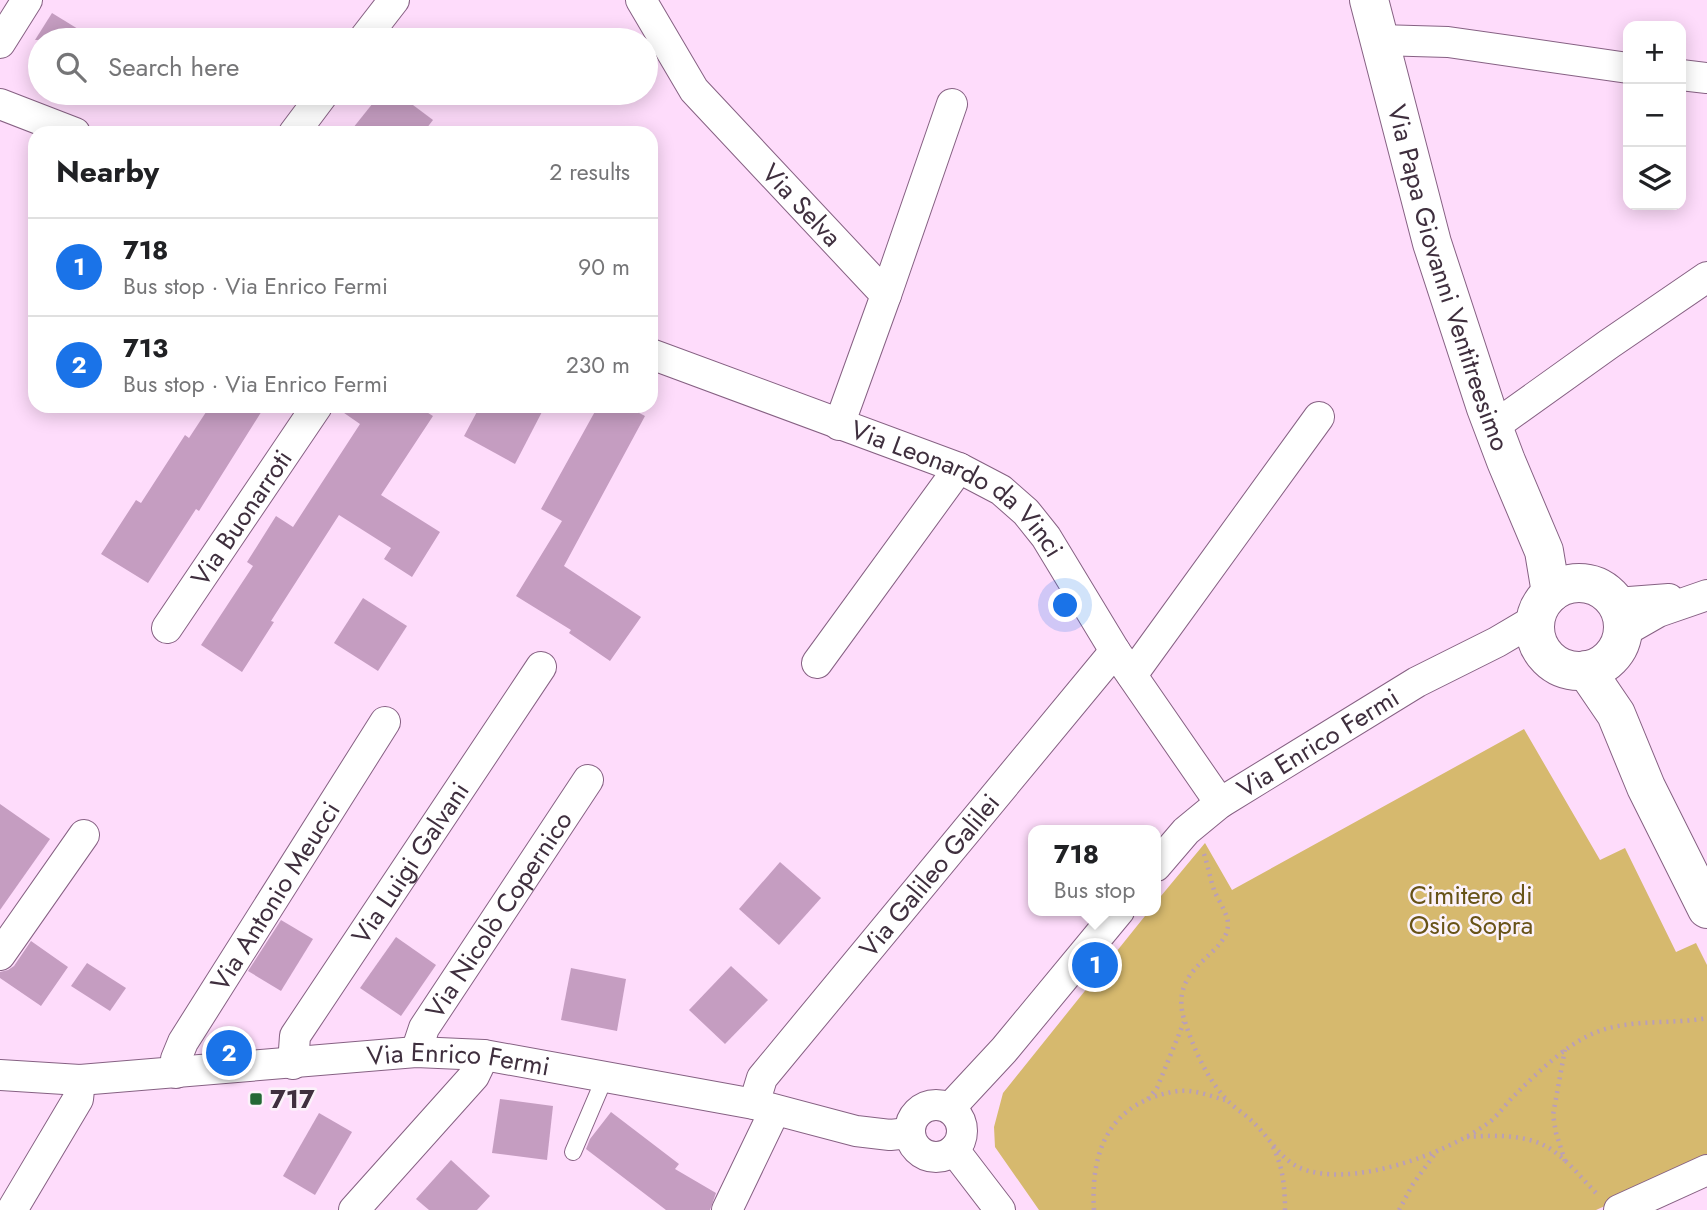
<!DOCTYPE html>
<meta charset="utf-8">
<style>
:root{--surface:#fff;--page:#f2f2f2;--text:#202124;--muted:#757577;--line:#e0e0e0;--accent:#1a73e8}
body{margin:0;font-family:Jost,sans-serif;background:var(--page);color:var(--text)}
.controls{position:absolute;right:21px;top:21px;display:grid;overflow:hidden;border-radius:14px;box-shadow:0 4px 18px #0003}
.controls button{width:63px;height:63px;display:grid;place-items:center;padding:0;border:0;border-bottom:2px solid var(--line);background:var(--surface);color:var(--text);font:35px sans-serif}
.you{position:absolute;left:1066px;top:606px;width:24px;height:24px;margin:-18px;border:5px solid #fff;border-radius:50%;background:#1a73e8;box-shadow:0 0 0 10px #1a73e833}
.badge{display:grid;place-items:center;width:46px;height:46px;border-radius:50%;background:var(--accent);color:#fff;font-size:23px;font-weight:700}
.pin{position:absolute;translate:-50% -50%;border:4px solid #fff;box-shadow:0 2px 7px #0006}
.popup{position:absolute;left:1028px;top:825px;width:133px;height:91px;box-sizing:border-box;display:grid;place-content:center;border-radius:14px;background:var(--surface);filter:drop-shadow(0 2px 5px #0005);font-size:23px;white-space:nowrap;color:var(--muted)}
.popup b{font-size:26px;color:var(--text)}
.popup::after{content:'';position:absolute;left:50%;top:100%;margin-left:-14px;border:14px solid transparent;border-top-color:var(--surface)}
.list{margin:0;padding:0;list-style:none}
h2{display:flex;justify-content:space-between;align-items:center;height:91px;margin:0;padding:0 28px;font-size:30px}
h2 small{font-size:23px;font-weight:400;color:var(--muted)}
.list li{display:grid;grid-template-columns:46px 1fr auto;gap:21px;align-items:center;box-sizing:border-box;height:98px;padding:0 28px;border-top:2px solid var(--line)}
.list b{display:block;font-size:26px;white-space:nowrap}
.list p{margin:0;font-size:23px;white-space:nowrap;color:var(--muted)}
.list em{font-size:23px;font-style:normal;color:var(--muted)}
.icon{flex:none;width:38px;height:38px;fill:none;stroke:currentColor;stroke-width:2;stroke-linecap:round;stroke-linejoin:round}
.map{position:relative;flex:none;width:1707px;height:1210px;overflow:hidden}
.search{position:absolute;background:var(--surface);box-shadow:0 4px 18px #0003;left:28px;top:28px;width:630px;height:77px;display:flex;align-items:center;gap:18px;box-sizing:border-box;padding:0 24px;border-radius:38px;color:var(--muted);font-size:26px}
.panel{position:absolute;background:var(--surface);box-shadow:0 4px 18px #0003;left:28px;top:126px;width:630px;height:287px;border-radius:21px}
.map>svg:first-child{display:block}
.green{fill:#d6b96e}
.building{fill:#c59dc1}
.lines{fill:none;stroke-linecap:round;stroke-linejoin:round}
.lane-casing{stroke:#866183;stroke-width:18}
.street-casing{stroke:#866183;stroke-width:32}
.secondary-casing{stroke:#866183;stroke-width:40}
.path{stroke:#ba9fb8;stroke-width:4.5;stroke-dasharray:2 5;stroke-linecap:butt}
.lane{stroke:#fff;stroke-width:16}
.street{stroke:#fff;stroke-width:30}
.secondary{stroke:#fff;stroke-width:38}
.poi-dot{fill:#236935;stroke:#fbf2fa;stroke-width:2.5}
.labels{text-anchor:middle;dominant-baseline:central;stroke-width:5;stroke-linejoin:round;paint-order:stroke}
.street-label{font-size:26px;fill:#3f2f3e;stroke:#fbf2fa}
.park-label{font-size:26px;fill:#675216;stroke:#fbf2fa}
.poi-label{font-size:26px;font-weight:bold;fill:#3f2f3e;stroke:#fbf2fa;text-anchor:start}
</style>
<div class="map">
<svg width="1707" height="1210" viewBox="0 0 1707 1210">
<rect width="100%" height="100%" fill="#fedcfb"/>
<path class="green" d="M 1524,729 L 1600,860 L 1625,848 L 1676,952 L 1696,943 L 1707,965 L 1707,1160 L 1596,1210 L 1039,1210 L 995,1147 L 994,1127 L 1003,1093 L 1149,911 L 1156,911 L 1156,902 L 1205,843 L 1232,890 Z"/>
<g class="building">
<path d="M 52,13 L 96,40 L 35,40 Z"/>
<path d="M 381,93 L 397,93 L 433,120 L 423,133 L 349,133 Z"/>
<path d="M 210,406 L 265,406 L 199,511 L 196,509 L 148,583 L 101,554 L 136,500 L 141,503 L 185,435 L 189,438 Z"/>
<path d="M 334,406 L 417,406 L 433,416 L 381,495 L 440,532 L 412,577 L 384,559 L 391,548 L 339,515 L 271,621 L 274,622 L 242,672 L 201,645 L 253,566 L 247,562 L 276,516 L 293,527 L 360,424 Z"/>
<path d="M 480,406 L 545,406 L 515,464 L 464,436 Z"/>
<path d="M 598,406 L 626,406 L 645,416 L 564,566 L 641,617 L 610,661 L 569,633 L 571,630 L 516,596 L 562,521 L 541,509 Z"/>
<path d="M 363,598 L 407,626 L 378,671 L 334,643 Z"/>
<path d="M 0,804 L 50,839 L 0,910 Z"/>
<path d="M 780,862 L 821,898 L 779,945 L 739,909 Z"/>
<path d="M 281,920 L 313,939 L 281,991 L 248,971 Z"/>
<path d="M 396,937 L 436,965 L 401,1016 L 360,988 Z"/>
<path d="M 31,941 L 68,967 L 41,1006 L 0,978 L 0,972 L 8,970 L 14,966 Z"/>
<path d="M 87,963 L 126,988 L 110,1011 L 71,986 Z"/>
<path d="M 731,966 L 768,1000 L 725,1044 L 689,1010 Z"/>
<path d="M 571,968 L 626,979 L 617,1031 L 561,1020 Z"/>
<path d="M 500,1099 L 553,1106 L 547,1160 L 492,1153 Z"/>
<path d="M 611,1112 L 679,1164 L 675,1169 L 716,1193 L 710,1210 L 666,1210 L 586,1149 L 590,1139 Z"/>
<path d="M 319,1113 L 352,1132 L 315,1195 L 283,1176 Z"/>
<path d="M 451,1160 L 490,1196 L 477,1210 L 429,1210 L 416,1199 Z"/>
</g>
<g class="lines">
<defs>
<path id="lane" d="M 573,1152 L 605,1077"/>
<g id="street">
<path id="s1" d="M 641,0 L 694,90 L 886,295 L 839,425"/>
<path d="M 363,40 L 394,0"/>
<path d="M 1379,40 L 1448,42 L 1628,68"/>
<path d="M 0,43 L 27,0"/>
<path d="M 1681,75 L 1707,78"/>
<path d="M 0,104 L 75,133"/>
<path d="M 294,133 L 324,93"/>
<path d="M 886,295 L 952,104"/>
<path id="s2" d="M 651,354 L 959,468 L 1001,490 L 1026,512 L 1046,537 L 1115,651 L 1220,803"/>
<path d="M 1493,427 L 1609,344 L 1707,277"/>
<path d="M 1616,603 L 1669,599"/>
<path id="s3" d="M 167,628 L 317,406"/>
<path d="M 1623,632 L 1658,612 L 1707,595"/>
<path d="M 817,663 L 959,468"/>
<path d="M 1132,675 L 1319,417"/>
<path id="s4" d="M 1156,866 L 1186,831 L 1220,803 L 1417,682 L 1497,642 L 1536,619"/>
<path d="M 0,955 L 84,835"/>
<path id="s5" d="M 416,1052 L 424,1028 L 588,780"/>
<path id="s6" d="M 293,1064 L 295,1036 L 541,667"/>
<path id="s7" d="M 176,1073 L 176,1059 L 183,1042 L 385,722"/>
<path id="s8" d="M 0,1075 L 80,1080 L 416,1052 L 484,1055 L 754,1104 L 856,1131 L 890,1135 L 909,1133"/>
<path id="s9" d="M 754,1104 L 762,1078 L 1115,651"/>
<circle cx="936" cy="1131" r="26"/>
<path d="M 950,1108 L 1004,1050 L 1119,911"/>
<path d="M 954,1150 L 1000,1210"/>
<path d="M 12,1210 L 78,1099 L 80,1080"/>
<path d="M 354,1210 L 474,1076 L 484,1055"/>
<path d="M 727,1210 L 775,1110"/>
<path d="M 1619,1210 L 1707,1170"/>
</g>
<g id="secondary">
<path id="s10" d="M 1369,0 L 1432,243 L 1486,408 L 1506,461 L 1544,551 L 1551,593"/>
<circle cx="1579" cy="627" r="44"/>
<path d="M 1586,670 L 1616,714 L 1646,787 L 1707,909"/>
</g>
</defs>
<use href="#lane" class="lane-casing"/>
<use href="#street" class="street-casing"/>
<use href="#secondary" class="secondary-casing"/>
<g class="path">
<path d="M 1204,854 C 1208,866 1210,878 1214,890 C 1218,900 1228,914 1228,924 C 1228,956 1168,966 1184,1019 C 1193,1047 1207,1080 1229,1102 C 1236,1109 1246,1115 1253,1122 C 1268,1136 1280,1158 1298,1167 C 1347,1190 1442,1155 1484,1126 C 1497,1118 1506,1103 1517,1093 C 1538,1072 1565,1046 1592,1034 C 1627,1018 1670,1025 1707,1018"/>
<path d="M 1148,1099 L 1157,1088 L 1184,1022"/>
<path d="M 1467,1137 C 1493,1135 1526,1134 1549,1148 C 1568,1160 1582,1179 1598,1195"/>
<path d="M 1273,1147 C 1283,1167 1285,1188 1285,1210"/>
<path d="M 1565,1161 L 1556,1133 L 1553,1115 L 1565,1049"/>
<path d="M 1094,1210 C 1090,1149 1111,1101 1178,1091 C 1193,1089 1210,1096 1225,1100"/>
<path d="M 1399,1210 L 1413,1184 L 1437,1151"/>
</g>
<use href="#lane" class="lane"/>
<use href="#street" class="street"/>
<use href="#secondary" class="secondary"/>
</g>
<rect class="poi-dot" x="249" y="1092" width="14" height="14" rx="3.5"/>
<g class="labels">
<g class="street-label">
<text stroke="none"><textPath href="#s1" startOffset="262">Via Selva</textPath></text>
<text stroke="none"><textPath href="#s10" startOffset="289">Via Papa Giovanni Ventitreesimo</textPath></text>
<text stroke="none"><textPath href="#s2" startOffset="338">Via Leonardo da Vinci</textPath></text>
<text stroke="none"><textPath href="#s3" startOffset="133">Via Buonarroti</textPath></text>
<text stroke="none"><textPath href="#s4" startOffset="205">Via Enrico Fermi</textPath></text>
<text stroke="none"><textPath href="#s6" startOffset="236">Via Luigi Galvani</textPath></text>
<text stroke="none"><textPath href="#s9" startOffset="290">Via Galileo Galilei</textPath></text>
<text stroke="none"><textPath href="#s7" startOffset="205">Via Antonio Meucci</textPath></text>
<text stroke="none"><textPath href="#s5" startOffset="161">Via Nicolò Copernico</textPath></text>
<text stroke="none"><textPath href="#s8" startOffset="460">Via Enrico Fermi</textPath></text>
</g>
<g class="park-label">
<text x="1471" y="895">Cimitero di<tspan x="1471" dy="30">Osio Sopra</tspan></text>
</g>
<g class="poi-label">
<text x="270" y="1099">717</text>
</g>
</g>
</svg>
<div class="controls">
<button>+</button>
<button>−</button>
<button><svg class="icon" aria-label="layers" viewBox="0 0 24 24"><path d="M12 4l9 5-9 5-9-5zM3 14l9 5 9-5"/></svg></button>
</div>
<div class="you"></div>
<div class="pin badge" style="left:1095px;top:965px">1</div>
<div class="popup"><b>718</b>Bus stop</div>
<div class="pin badge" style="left:229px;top:1053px">2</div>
<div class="search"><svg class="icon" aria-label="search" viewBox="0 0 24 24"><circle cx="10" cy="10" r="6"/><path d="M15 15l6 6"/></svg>Search here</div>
<section class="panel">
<h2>Nearby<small>2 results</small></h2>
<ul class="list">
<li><span class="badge">1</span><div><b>718</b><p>Bus stop · Via Enrico Fermi</p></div><em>90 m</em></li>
<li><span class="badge">2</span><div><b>713</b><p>Bus stop · Via Enrico Fermi</p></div><em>230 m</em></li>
</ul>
</section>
</div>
